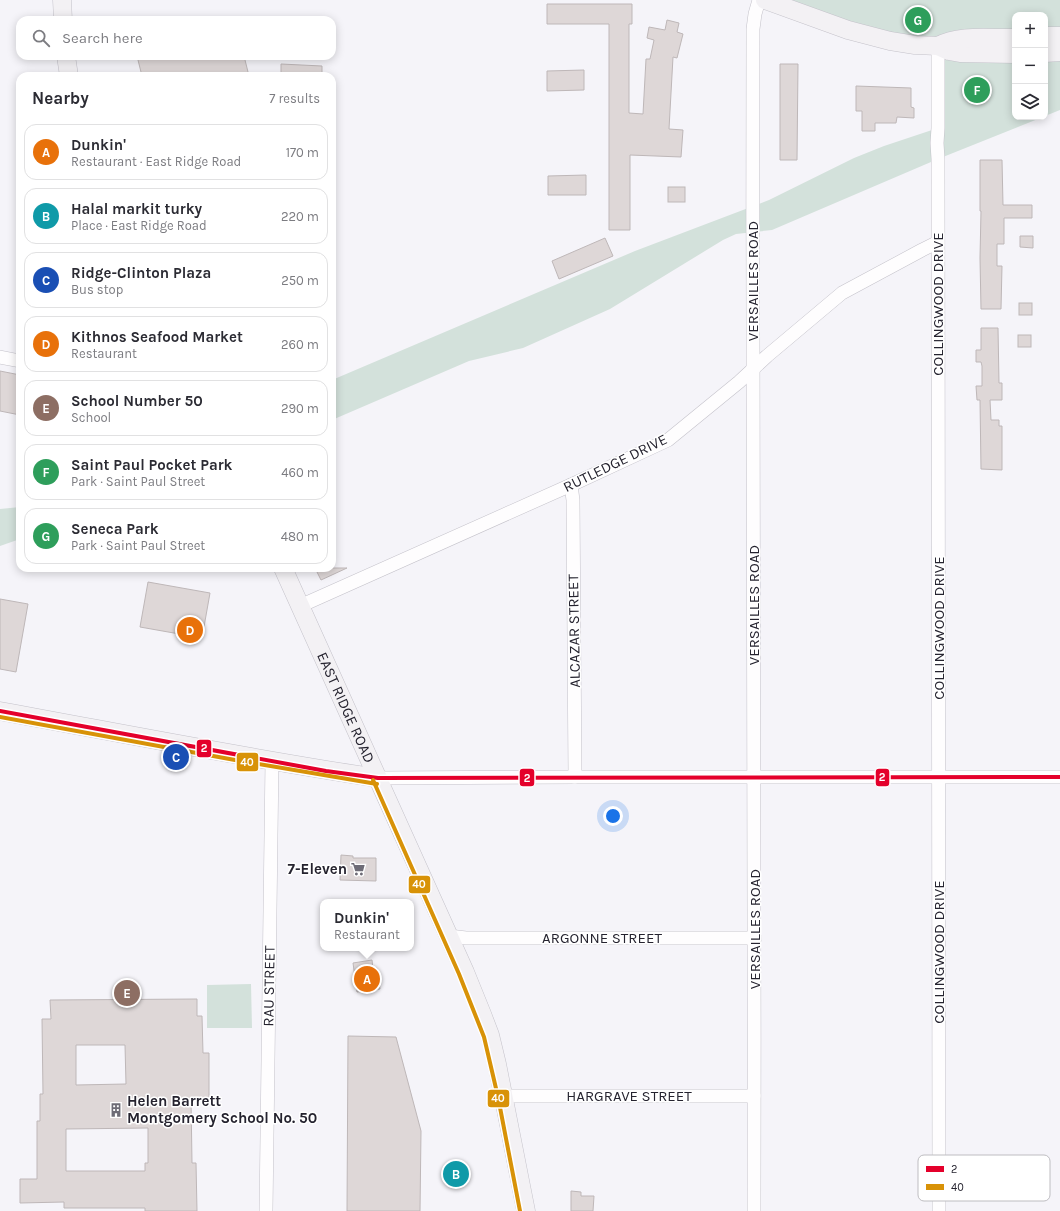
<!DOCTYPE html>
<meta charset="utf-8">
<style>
:root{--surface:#fff;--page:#f2f2f3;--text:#2b2b33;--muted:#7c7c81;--line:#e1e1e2;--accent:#0f766e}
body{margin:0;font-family:Karla,sans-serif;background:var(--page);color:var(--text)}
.controls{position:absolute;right:12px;top:12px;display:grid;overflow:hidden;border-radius:8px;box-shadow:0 2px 10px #0003}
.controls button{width:36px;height:36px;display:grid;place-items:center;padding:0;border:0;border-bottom:1px solid var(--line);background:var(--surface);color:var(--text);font:20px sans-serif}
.you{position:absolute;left:613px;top:816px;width:14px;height:14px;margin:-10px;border:3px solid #fff;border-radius:50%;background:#1a73e8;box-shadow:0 0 0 6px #1a73e833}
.badge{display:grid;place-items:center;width:26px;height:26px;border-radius:50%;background:var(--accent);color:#fff;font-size:13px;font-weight:700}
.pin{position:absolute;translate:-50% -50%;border:2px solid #fff;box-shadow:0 1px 4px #0006}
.popup{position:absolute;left:320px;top:899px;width:94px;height:52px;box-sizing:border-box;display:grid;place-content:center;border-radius:8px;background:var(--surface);filter:drop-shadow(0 1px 3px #0005);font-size:13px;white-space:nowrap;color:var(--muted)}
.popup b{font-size:15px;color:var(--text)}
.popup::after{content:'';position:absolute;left:50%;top:100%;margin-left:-8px;border:8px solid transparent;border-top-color:var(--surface)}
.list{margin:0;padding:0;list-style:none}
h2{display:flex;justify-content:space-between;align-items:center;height:52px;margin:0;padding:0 16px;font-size:17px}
h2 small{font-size:13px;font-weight:400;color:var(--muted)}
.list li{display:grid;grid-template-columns:26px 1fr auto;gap:12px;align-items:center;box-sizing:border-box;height:56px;margin:0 8px 8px;padding:0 8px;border:1px solid var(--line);border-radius:12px}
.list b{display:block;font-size:15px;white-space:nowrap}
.list p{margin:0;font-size:13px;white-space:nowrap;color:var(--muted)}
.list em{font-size:13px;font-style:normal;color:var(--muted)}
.icon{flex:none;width:22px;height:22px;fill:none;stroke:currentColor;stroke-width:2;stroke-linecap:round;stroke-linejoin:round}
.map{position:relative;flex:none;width:1060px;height:1211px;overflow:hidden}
.search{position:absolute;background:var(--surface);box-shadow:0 2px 10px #0003;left:16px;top:16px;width:320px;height:44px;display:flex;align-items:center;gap:10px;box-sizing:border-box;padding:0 14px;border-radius:12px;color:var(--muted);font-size:15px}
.panel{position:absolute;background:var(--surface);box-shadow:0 2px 10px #0003;left:16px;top:72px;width:320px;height:500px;border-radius:12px}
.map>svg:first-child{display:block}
.green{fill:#d3e1db}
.building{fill:#ded7d7;stroke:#beb7b8;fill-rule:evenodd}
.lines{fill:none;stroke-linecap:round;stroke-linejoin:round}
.minor-casing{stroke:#c4c2ca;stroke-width:14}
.secondary-casing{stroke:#c4c2ca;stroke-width:19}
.minor{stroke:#fefdfe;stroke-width:13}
.secondary{stroke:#f3f1f4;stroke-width:18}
.bus-1-casing{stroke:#fff;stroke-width:7}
.bus-2-casing{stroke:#fff;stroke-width:7}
.bus-1{stroke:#e4002b;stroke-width:4}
.bus-2{stroke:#d89207;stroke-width:4}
.labels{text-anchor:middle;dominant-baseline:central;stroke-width:3;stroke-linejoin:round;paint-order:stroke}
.street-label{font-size:15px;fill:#25232f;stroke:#fff}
.poi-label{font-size:15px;font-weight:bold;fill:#25232f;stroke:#fff;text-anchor:end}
.key{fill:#fff;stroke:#bebdc1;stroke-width:1}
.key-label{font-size:11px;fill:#25232f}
.line-badge{stroke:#fff;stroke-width:1.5}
.badge-label{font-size:11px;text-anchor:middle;font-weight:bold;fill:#fff}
</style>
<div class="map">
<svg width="1060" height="1211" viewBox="0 0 1060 1211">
<rect width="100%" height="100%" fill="#f5f4f9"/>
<g class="green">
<path d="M 765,0 L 1060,0 L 1060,110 L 1045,116 L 1045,15 L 1015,15 L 1015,117 L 1043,117 L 938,159 L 772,230 L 736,234 L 723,240 L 610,309 L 523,348 L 469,361 L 332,420 L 332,380 L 635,251 L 769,200 L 854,158 L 884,146 L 938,128 L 938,46 Z"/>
<path d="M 20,507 L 20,539 L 0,546 L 0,509 Z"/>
<path d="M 251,984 L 252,1028 L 207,1028 L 207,985 Z"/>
</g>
<g class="building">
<path d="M 547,4 L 632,4 L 632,24 L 629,24 L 629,113 L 643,114 L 646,59 L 650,59 L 654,40 L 647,38 L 649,27 L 665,30 L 667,20 L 679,23 L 677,32 L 683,34 L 677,58 L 673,57 L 669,129 L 683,130 L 681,157 L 630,155 L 630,230 L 609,230 L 609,24 L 547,24 Z"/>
<path d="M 137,56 L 244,56 L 249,76 L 142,76 Z"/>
<path d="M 281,64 L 322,66 L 322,76 L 281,76 Z"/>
<path d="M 780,64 L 798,64 L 797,160 L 780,160 Z"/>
<path d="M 584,70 L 584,90 L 547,91 L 547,71 Z"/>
<path d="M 856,86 L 911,88 L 911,107 L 914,108 L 914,118 L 897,117 L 896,123 L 875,123 L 875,131 L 862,131 L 862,111 L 856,111 Z"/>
<path d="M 980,160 L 1002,160 L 1003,205 L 1032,205 L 1032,218 L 1004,218 L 1004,244 L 997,244 L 997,266 L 1002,266 L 1001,309 L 981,309 L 980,258 L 981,211 L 980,211 Z"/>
<path d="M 586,175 L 586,195 L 548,195 L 548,176 Z"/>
<rect x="668" y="187" width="17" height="15"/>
<path d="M 1020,236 L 1033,236 L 1033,248 L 1020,247 Z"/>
<path d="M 605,238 L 613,256 L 559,279 L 552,261 Z"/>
<rect x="1019" y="303" width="13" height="12"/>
<path d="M 981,328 L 998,328 L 999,383 L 1002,383 L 1002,400 L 990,400 L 991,420 L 999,420 L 999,426 L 1002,426 L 1002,470 L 981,469 L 980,400 L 977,400 L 976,386 L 982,386 L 982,366 L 981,362 L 976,362 L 976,350 L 981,350 Z"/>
<rect x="1018" y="335" width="13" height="12"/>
<path d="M 0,371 L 20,375 L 20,415 L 0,411 Z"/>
<path d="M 315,568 L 347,568 L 321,580 Z"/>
<path d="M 148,582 L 210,593 L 202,638 L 140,627 Z"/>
<path d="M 0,599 L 28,604 L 16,672 L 0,669 Z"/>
<path d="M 341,855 L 353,856 L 353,858 L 376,858 L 376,881 L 340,880 Z"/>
<path d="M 372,960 L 373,969 L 377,968 L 380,989 L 357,992 L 353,963 Z"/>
<path d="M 197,999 L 197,1016 L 202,1016 L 203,1053 L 209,1053 L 209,1099 L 191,1099 L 192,1163 L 196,1163 L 197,1211 L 145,1211 L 145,1208 L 64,1208 L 64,1202 L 20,1203 L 20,1179 L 37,1179 L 37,1121 L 40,1121 L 40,1094 L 43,1094 L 42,1019 L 51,1019 L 50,1000 ZM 76,1045 L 125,1045 L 126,1084 L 76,1085 ZM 148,1128 L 148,1163 L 145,1163 L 145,1171 L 66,1171 L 66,1129 Z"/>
<path d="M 348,1036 L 396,1037 L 421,1131 L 420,1211 L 347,1211 Z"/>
<path d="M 571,1191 L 581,1192 L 581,1196 L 594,1196 L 593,1211 L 571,1211 Z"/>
</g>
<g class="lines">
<defs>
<g id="minor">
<path d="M 938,46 L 938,128 L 937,143 L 938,159 L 939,1211"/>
<path d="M 0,357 L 20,361"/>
<path d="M 571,485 L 573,500 L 575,777"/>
<path d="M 300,606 L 571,485 L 668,440 L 739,382 L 767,356 L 842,293 L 922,250 L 938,242"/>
<path d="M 378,778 L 575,777 L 1060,777"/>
<path d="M 449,936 L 466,938 L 755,938"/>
<path d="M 504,1096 L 754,1096"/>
<path d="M 266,1211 L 272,761"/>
<path d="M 754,1211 C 755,817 752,423 753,29 L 755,14 L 759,0"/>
</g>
<g id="secondary">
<path d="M 62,0 L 63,20"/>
<path d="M 765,0 L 848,30 L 890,41 L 915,45 L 938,46 L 949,51 L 960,53 L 1015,54"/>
<path d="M 1045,36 L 1060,36"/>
<path d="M 938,46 C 960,34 990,39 1015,38"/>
<path d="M 1045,53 L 1060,52"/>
<path d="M 66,56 L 69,76"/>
<path id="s1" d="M 283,568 L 465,972 L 482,1014 L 490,1035 L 497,1064 L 526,1211"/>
<path d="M 0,711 C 126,734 251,759 378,778"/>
</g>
</defs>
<use href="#minor" class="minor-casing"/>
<use href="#secondary" class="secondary-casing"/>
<use href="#minor" class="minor"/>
<use href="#secondary" class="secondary"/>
<defs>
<path id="bus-1" d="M 0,711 L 326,771 L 378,778 L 1060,777"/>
<g id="bus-2">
<path d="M 0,717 L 235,760 L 377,784"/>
<path d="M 373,780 L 459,974 L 484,1037 L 498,1097 L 520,1211"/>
</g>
</defs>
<use href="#bus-1" class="bus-1-casing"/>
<use href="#bus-2" class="bus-2-casing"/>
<use href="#bus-1" class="bus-1"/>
<use href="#bus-2" class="bus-2"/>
</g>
<defs>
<symbol id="supermarket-bare" viewBox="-9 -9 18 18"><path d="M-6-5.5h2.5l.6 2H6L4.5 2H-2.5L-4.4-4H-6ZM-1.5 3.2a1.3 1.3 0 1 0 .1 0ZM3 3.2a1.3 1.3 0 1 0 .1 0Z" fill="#6e6c76" stroke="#fff" stroke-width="2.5" paint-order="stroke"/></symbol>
<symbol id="building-bare" viewBox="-9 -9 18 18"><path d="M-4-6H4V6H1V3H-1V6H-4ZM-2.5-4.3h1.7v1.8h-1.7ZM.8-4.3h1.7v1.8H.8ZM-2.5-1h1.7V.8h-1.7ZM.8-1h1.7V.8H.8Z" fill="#6e6c76" stroke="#fff" stroke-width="2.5" paint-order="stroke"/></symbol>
</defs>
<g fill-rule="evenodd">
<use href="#supermarket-bare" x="348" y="859" width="20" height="20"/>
<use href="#building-bare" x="106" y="1100" width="20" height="20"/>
</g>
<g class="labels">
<g class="street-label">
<text transform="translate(753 281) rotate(-90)">VERSAILLES ROAD</text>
<text transform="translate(938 304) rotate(-90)">COLLINGWOOD DRIVE</text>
<text transform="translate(615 463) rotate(-26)">RUTLEDGE DRIVE</text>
<text transform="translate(754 605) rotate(-90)">VERSAILLES ROAD</text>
<text transform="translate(939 628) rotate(-90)">COLLINGWOOD DRIVE</text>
<text transform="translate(574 631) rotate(-91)">ALCAZAR STREET</text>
<text stroke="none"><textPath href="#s1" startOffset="153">EAST RIDGE ROAD</textPath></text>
<text transform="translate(755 929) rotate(-90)">VERSAILLES ROAD</text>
<text x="602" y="938">ARGONNE STREET</text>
<text transform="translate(939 952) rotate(-90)">COLLINGWOOD DRIVE</text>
<text transform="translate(269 986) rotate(-89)">RAU STREET</text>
<text x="629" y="1096">HARGRAVE STREET</text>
</g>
<g class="poi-label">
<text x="347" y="869">7-Eleven</text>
<text x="127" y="1101" text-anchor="start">Helen Barrett<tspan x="127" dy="17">Montgomery School No. 50</tspan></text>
</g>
</g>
<rect x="918" y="1155" width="132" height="46" rx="6" class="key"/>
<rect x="926" y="1166" width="18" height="6" fill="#e4002b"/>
<rect x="926" y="1184" width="18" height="6" fill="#d89207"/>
<g class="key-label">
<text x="951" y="1173">2</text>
<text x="951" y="1191">40</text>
</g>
<g class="line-badge">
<rect x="196" y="739" width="16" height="19" rx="4" fill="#e4002b"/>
<rect x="236" y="752" width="23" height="20" rx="4" fill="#d89207"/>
<rect x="875" y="768" width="15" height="19" rx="4" fill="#e4002b"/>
<rect x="519" y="768" width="16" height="19" rx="4" fill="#e4002b"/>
<rect x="408" y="875" width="23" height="19" rx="4" fill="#d89207"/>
<rect x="487" y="1089" width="23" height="19" rx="4" fill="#d89207"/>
</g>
<g class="badge-label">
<text x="204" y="752">2</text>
<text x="247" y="766">40</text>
<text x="882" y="781">2</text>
<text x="527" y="782">2</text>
<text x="419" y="888">40</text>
<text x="498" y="1102">40</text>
</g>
</svg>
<div class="controls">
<button>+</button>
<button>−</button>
<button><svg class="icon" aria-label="layers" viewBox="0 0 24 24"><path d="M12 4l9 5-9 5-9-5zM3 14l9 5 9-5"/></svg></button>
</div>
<div class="you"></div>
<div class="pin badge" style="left:367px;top:979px;background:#e8710a">A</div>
<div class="popup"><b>Dunkin'</b>Restaurant</div>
<div class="pin badge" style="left:456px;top:1174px;background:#0f9aa8">B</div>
<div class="pin badge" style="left:176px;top:757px;background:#1a4fb4">C</div>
<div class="pin badge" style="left:190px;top:630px;background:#e8710a">D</div>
<div class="pin badge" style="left:127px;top:993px;background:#8d6e63">E</div>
<div class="pin badge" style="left:977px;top:90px;background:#2e9e5b">F</div>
<div class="pin badge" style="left:918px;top:20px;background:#2e9e5b">G</div>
<div class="search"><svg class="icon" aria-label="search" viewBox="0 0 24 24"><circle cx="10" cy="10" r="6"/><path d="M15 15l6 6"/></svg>Search here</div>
<section class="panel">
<h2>Nearby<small>7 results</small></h2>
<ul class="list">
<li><span class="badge" style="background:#e8710a">A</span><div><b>Dunkin'</b><p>Restaurant · East Ridge Road</p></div><em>170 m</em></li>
<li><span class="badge" style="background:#0f9aa8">B</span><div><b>Halal markit turky</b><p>Place · East Ridge Road</p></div><em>220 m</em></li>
<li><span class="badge" style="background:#1a4fb4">C</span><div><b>Ridge-Clinton Plaza</b><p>Bus stop</p></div><em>250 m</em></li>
<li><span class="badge" style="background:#e8710a">D</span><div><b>Kithnos Seafood Market</b><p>Restaurant</p></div><em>260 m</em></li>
<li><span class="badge" style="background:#8d6e63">E</span><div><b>School Number 50</b><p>School</p></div><em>290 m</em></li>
<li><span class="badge" style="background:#2e9e5b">F</span><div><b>Saint Paul Pocket Park</b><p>Park · Saint Paul Street</p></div><em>460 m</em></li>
<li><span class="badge" style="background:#2e9e5b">G</span><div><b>Seneca Park</b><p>Park · Saint Paul Street</p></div><em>480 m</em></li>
</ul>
</section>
</div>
